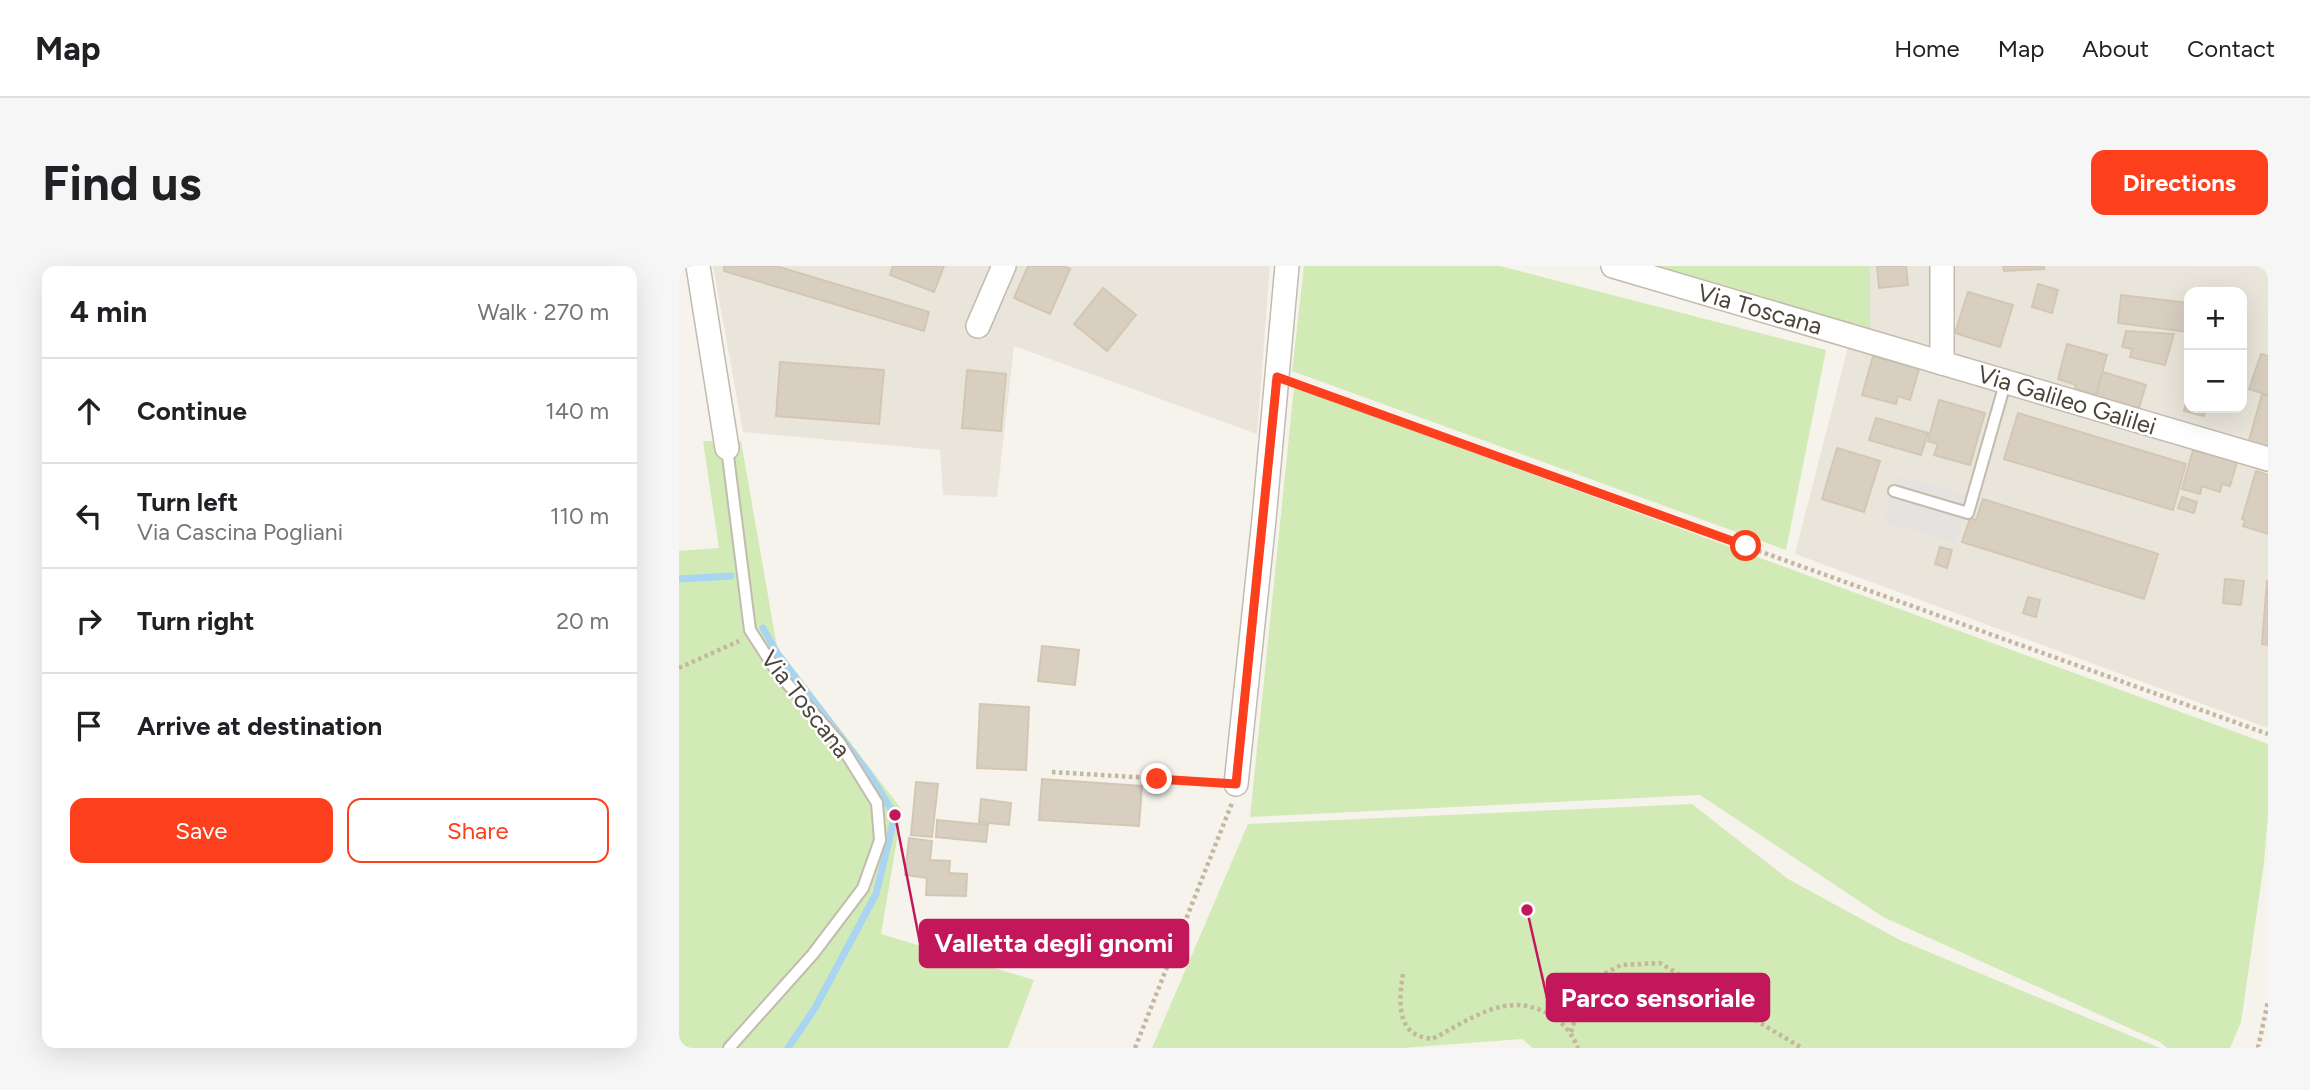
<!DOCTYPE html>
<meta charset="utf-8">
<style>
:root{--surface:#fff;--page:#f6f6f6;--text:#202124;--muted:#757577;--line:#e0e0e0;--accent:#fc3f1d}
body{margin:0;font-family:Figtree,sans-serif;background:var(--page);color:var(--text)}
.controls{position:absolute;right:21px;top:21px;display:grid;overflow:hidden;border-radius:14px;box-shadow:0 7px 28px #0002}
.controls button{width:63px;height:63px;display:grid;place-items:center;padding:0;border:0;border-bottom:2px solid var(--line);background:var(--surface);color:var(--text);font:35px sans-serif}
.stop{position:absolute;width:21px;height:21px;margin:-16px;border:5px solid #fc3f1d;border-radius:50%;background:#fff}
.stop.end{background:#fc3f1d;border-color:#fff;box-shadow:0 2px 7px #0008}
.list{margin:0;padding:0;list-style:none}
h2{display:flex;justify-content:space-between;align-items:center;height:91px;margin:0;padding:0 28px;font-size:30px}
h2 small{font-size:23px;font-weight:400;color:var(--muted)}
.list li{display:grid;grid-template-columns:46px 1fr auto;gap:21px;align-items:center;box-sizing:border-box;height:105px;padding:0 28px;border-top:2px solid var(--line)}
.list b{display:block;font-size:26px;white-space:nowrap}
.list p{margin:0;font-size:23px;white-space:nowrap;color:var(--muted)}
.list em{font-size:23px;font-style:normal;color:var(--muted)}
.actions{display:flex;gap:14px;padding:21px 28px}
.actions a{flex:1;padding:16px 0;border:2px solid var(--accent);border-radius:14px;text-align:center;font-size:24px;color:var(--accent)}
.actions .main{background:var(--accent);color:#fff}
.icon{flex:none;width:38px;height:38px;fill:none;stroke:currentColor;stroke-width:2;stroke-linecap:round;stroke-linejoin:round}
.map{position:relative;flex:none;width:1589px;height:782px;overflow:hidden;border-radius:14px}
header{display:flex;align-items:center;gap:42px;box-sizing:border-box;height:98px;padding:0 35px;background:var(--surface);border-bottom:2px solid var(--line)}
header strong{font-size:33px}
nav{display:flex;gap:38px;margin-inline-start:auto;font-size:24px}
.intro{display:flex;align-items:center;justify-content:space-between;box-sizing:border-box;height:168px;padding:0 42px}
h1{margin:0;font-size:49px}
.button{padding:18px 32px;border-radius:14px;background:var(--accent);color:#fff;font-size:24px;font-weight:700}
main{display:flex;gap:42px;padding:0 42px}
aside{flex:1;background:var(--surface);border-radius:14px;box-shadow:0 7px 28px #0002}
.map>svg:first-child{display:block}
.residential{fill:#eae5da;fill-rule:evenodd}
.green{fill:#d2eab5}
.parking{fill:#e5e3e0}
.lines{fill:none;stroke-linecap:round;stroke-linejoin:round}
.stream{stroke:#a9d4f2;stroke-width:7}
.building{fill:#d8cfc1;stroke:#d3c7b4;stroke-width:2}
.lane-casing{stroke:#c2bbae;stroke-width:14}
.street-casing{stroke:#c2bbae;stroke-width:26}
.path{stroke:#c4b79f;stroke-width:4.5;stroke-dasharray:3.5 3.5;stroke-linecap:butt}
.lane{stroke:#fff;stroke-width:10}
.street{stroke:#fff;stroke-width:23}
.route{stroke:#fc3f1d;stroke-width:9}
.labels{text-anchor:middle;dominant-baseline:central;stroke-width:5;stroke-linejoin:round;paint-order:stroke}
.street-label{font-size:24px;fill:#4b4439;stroke:#fff}
.leader{fill:none;stroke:#c2185b;stroke-width:2.5}
.callout-dot{fill:#c2185b;stroke:#fff;stroke-width:2.5}
.callout{fill:#c2185b;stroke:#c2185b;stroke-width:2.5}
.callout-label{font-size:26px;text-anchor:middle;font-weight:bold;fill:#fff}
</style>
<header>
<strong>Map</strong>
<nav><a>Home</a><a>Map</a><a>About</a><a>Contact</a></nav>
</header>
<div class="intro"><h1>Find us</h1><a class="button">Directions</a></div>
<main>
<aside>
<h2>4 min<small>Walk · 270 m</small></h2>
<ul class="list">
<li><svg class="icon" aria-label="ahead" viewBox="0 0 24 24"><path d="M12 20V5M6 11l6-6 6 6"/></svg><div><b>Continue</b></div><em>140 m</em></li>
<li><svg class="icon" aria-label="left" viewBox="0 0 24 24"><path d="M17 20v-9H6M10 6l-5 5 5 5"/></svg><div><b>Turn left</b><p>Via Cascina Pogliani</p></div><em>110 m</em></li>
<li><svg class="icon" aria-label="right" viewBox="0 0 24 24"><path d="M7 20v-9h11M14 6l5 5-5 5"/></svg><div><b>Turn right</b></div><em>20 m</em></li>
<li><svg class="icon" aria-label="arrive" viewBox="0 0 24 24"><path d="M6 21V4h12l-3 4 3 4H6"/></svg><div><b>Arrive at destination</b></div></li>
</ul>
<div class="actions"><a class="main">Save</a><a>Share</a></div>
</aside>
<div class="map">
<svg width="1589" height="782" viewBox="0 0 1589 782">
<rect width="100%" height="100%" fill="#f6f3ec"/>
<g class="residential">
<path d="M 34,0 L 591,0 L 578,168 L 335,80 L 318,231 L 264,229 L 261,184 L 64,166 Z"/>
<path d="M 1191,0 L 1589,0 L 1589,185 L 1191,67 ZM 1510,26 L 1563,26 L 1563,142 L 1510,142 Z"/>
<path d="M 1169,81 L 1589,203 L 1589,462 L 1116,288 Z"/>
</g>
<g class="green">
<path d="M 625,0 L 821,0 L 1147,84 L 1107,284 L 613,105 Z"/>
<path d="M 952,0 L 1191,0 L 1191,67 Z"/>
<path d="M 615,121 L 1589,478 L 1589,549 L 1585,597 L 1562,756 L 1551,782 L 1488,782 L 1481,776 L 1204,651 L 1021,529 L 571,551 Z"/>
<path d="M 24,175 L 62,175 L 98,381 L 223,544 L 202,668 L 355,714 L 329,782 L 0,782 L 0,285 L 40,282 Z"/>
<path d="M 1013,538 L 1109,613 L 1221,674 L 1481,782 L 854,782 L 843,773 L 723,782 L 473,782 L 569,558 Z"/>
</g>
<path class="parking" d="M 1217,209 L 1290,230 L 1277,277 L 1204,256 Z"/>
<g class="lines">
<g class="stream">
<path d="M 0,313 L 52,310"/>
<path d="M 84,362 L 98,387 L 188,505 L 216,549 L 197,628 L 136,742 L 109,782"/>
</g>
</g>
<g class="building">
<path d="M 45,0 L 97,0 L 250,46 L 245,65 L 45,5 Z"/>
<path d="M 214,0 L 265,0 L 255,26 L 211,9 Z"/>
<path d="M 349,0 L 385,0 L 391,3 L 371,48 L 335,32 Z"/>
<path d="M 1198,0 L 1227,0 L 1229,19 L 1200,22 Z"/>
<path d="M 1324,0 L 1365,0 L 1365,3 L 1325,5 Z"/>
<path d="M 1359,18 L 1379,24 L 1373,47 L 1353,41 Z"/>
<path d="M 424,22 L 457,49 L 428,85 L 395,58 Z"/>
<path d="M 1289,26 L 1334,39 L 1321,81 L 1276,67 Z"/>
<path d="M 1442,29 L 1510,37 L 1510,66 L 1439,57 Z"/>
<path d="M 1447,65 L 1495,68 L 1486,99 L 1451,91 L 1453,83 L 1443,81 Z"/>
<path d="M 1388,78 L 1428,89 L 1417,129 L 1396,123 L 1397,119 L 1379,113 Z"/>
<path d="M 1582,88 L 1589,90 L 1589,129 L 1570,123 Z"/>
<path d="M 1194,90 L 1240,103 L 1231,134 L 1219,130 L 1217,138 L 1183,129 Z"/>
<path d="M 101,96 L 205,104 L 200,158 L 97,150 Z"/>
<path d="M 288,104 L 327,108 L 322,165 L 283,162 Z"/>
<path d="M 1424,106 L 1467,119 L 1459,145 L 1416,133 Z"/>
<path d="M 1510,125 L 1510,142 L 1527,142 L 1525,150 L 1505,145 Z"/>
<path d="M 1583,128 L 1589,130 L 1589,184 L 1569,178 Z"/>
<path d="M 1260,134 L 1306,147 L 1291,199 L 1255,189 L 1259,178 L 1249,175 Z"/>
<path d="M 1339,147 L 1507,198 L 1494,244 L 1325,193 Z"/>
<path d="M 1197,152 L 1249,167 L 1242,189 L 1190,174 Z"/>
<path d="M 1158,182 L 1201,195 L 1185,246 L 1143,233 Z"/>
<path d="M 1514,184 L 1558,196 L 1551,220 L 1543,218 L 1541,226 L 1523,220 L 1521,228 L 1503,223 Z"/>
<path d="M 1577,205 L 1589,209 L 1589,268 L 1564,260 L 1566,254 L 1563,253 Z"/>
<path d="M 1503,231 L 1518,236 L 1515,247 L 1499,242 Z"/>
<path d="M 1304,233 L 1479,288 L 1465,333 L 1283,276 L 1291,252 L 1297,254 Z"/>
<path d="M 1261,281 L 1273,284 L 1268,302 L 1256,298 Z"/>
<path d="M 1546,313 L 1565,315 L 1562,339 L 1544,337 Z"/>
<path d="M 1588,315 L 1589,315 L 1589,379 L 1583,378 Z"/>
<path d="M 1349,331 L 1361,334 L 1357,351 L 1344,347 Z"/>
<path d="M 363,380 L 400,384 L 396,419 L 359,415 Z"/>
<path d="M 301,438 L 350,441 L 347,504 L 298,502 Z"/>
<path d="M 363,513 L 463,520 L 460,560 L 360,554 Z"/>
<path d="M 237,516 L 259,518 L 253,571 L 232,569 Z"/>
<path d="M 302,533 L 332,537 L 330,559 L 300,556 Z"/>
<path d="M 258,554 L 309,559 L 307,576 L 257,571 Z"/>
<path d="M 230,572 L 253,575 L 251,594 L 271,595 L 270,607 L 288,608 L 287,630 L 247,629 L 248,612 L 226,609 Z"/>
</g>
<g class="lines">
<defs>
<g id="lane">
<path d="M 48,182 L 71,364 L 98,406 L 160,476 L 198,537 L 201,574 L 184,622 L 134,688 L 50,782"/>
<path d="M 1215,225 L 1289,247 L 1327,114"/>
</g>
<g id="street">
<path d="M 19,0 L 48,182"/>
<path d="M 934,0 L 1589,193"/>
<path d="M 1263,0 L 1263,97"/>
<path d="M 299,60 L 325,0"/>
<path d="M 557,518 L 585,253 L 608,0"/>
</g>
</defs>
<use href="#lane" class="lane-casing"/>
<use href="#street" class="street-casing"/>
<g class="path">
<path d="M 618,119 L 1589,468"/>
<path d="M 0,402 L 60,375"/>
<path d="M 373,506 L 537,516"/>
<path d="M 724,708 C 721,727 717,757 736,768 C 741,771 748,772 753,773 C 791,754 825,726 866,746 C 883,755 892,765 899,782"/>
<path d="M 892,766 L 904,728 L 921,710 L 942,699 L 981,697 L 1123,782"/>
<path d="M 456,782 L 553,537"/>
<path d="M 1579,782 L 1589,735"/>
</g>
<use href="#lane" class="lane"/>
<use href="#street" class="street"/>
</g>
<g class="lines">
<path class="route" d="M 478,513 L 557,518 L 598,111 L 1067,280"/>
</g>
<g class="labels">
<g class="street-label">
<text transform="translate(1081 43) rotate(16)">Via Toscana</text>
<text transform="translate(1388 134) rotate(17)">Via Galileo Galilei</text>
<text transform="translate(127 438) rotate(52)">Via Toscana</text>
</g>
</g>
<path class="leader" d="M216 549L241 677M848 644L868 732"/>
<g class="callout-dot">
<circle cx="216" cy="549" r="7"/>
<circle cx="848" cy="644" r="7"/>
</g>
<g class="callout">
<rect x="241" y="654" width="268" height="47" rx="7"/>
<rect x="868" y="708" width="222" height="47" rx="7"/>
</g>
<g class="callout-label">
<text x="375" y="686">Valletta degli gnomi</text>
<text x="979" y="741">Parco sensoriale</text>
</g>
</svg>
<div class="controls">
<button>+</button>
<button>−</button>
</div>
<div class="stop" style="left:1067px;top:280px"></div>
<div class="stop end" style="left:478px;top:513px"></div>
</div>
</main>
